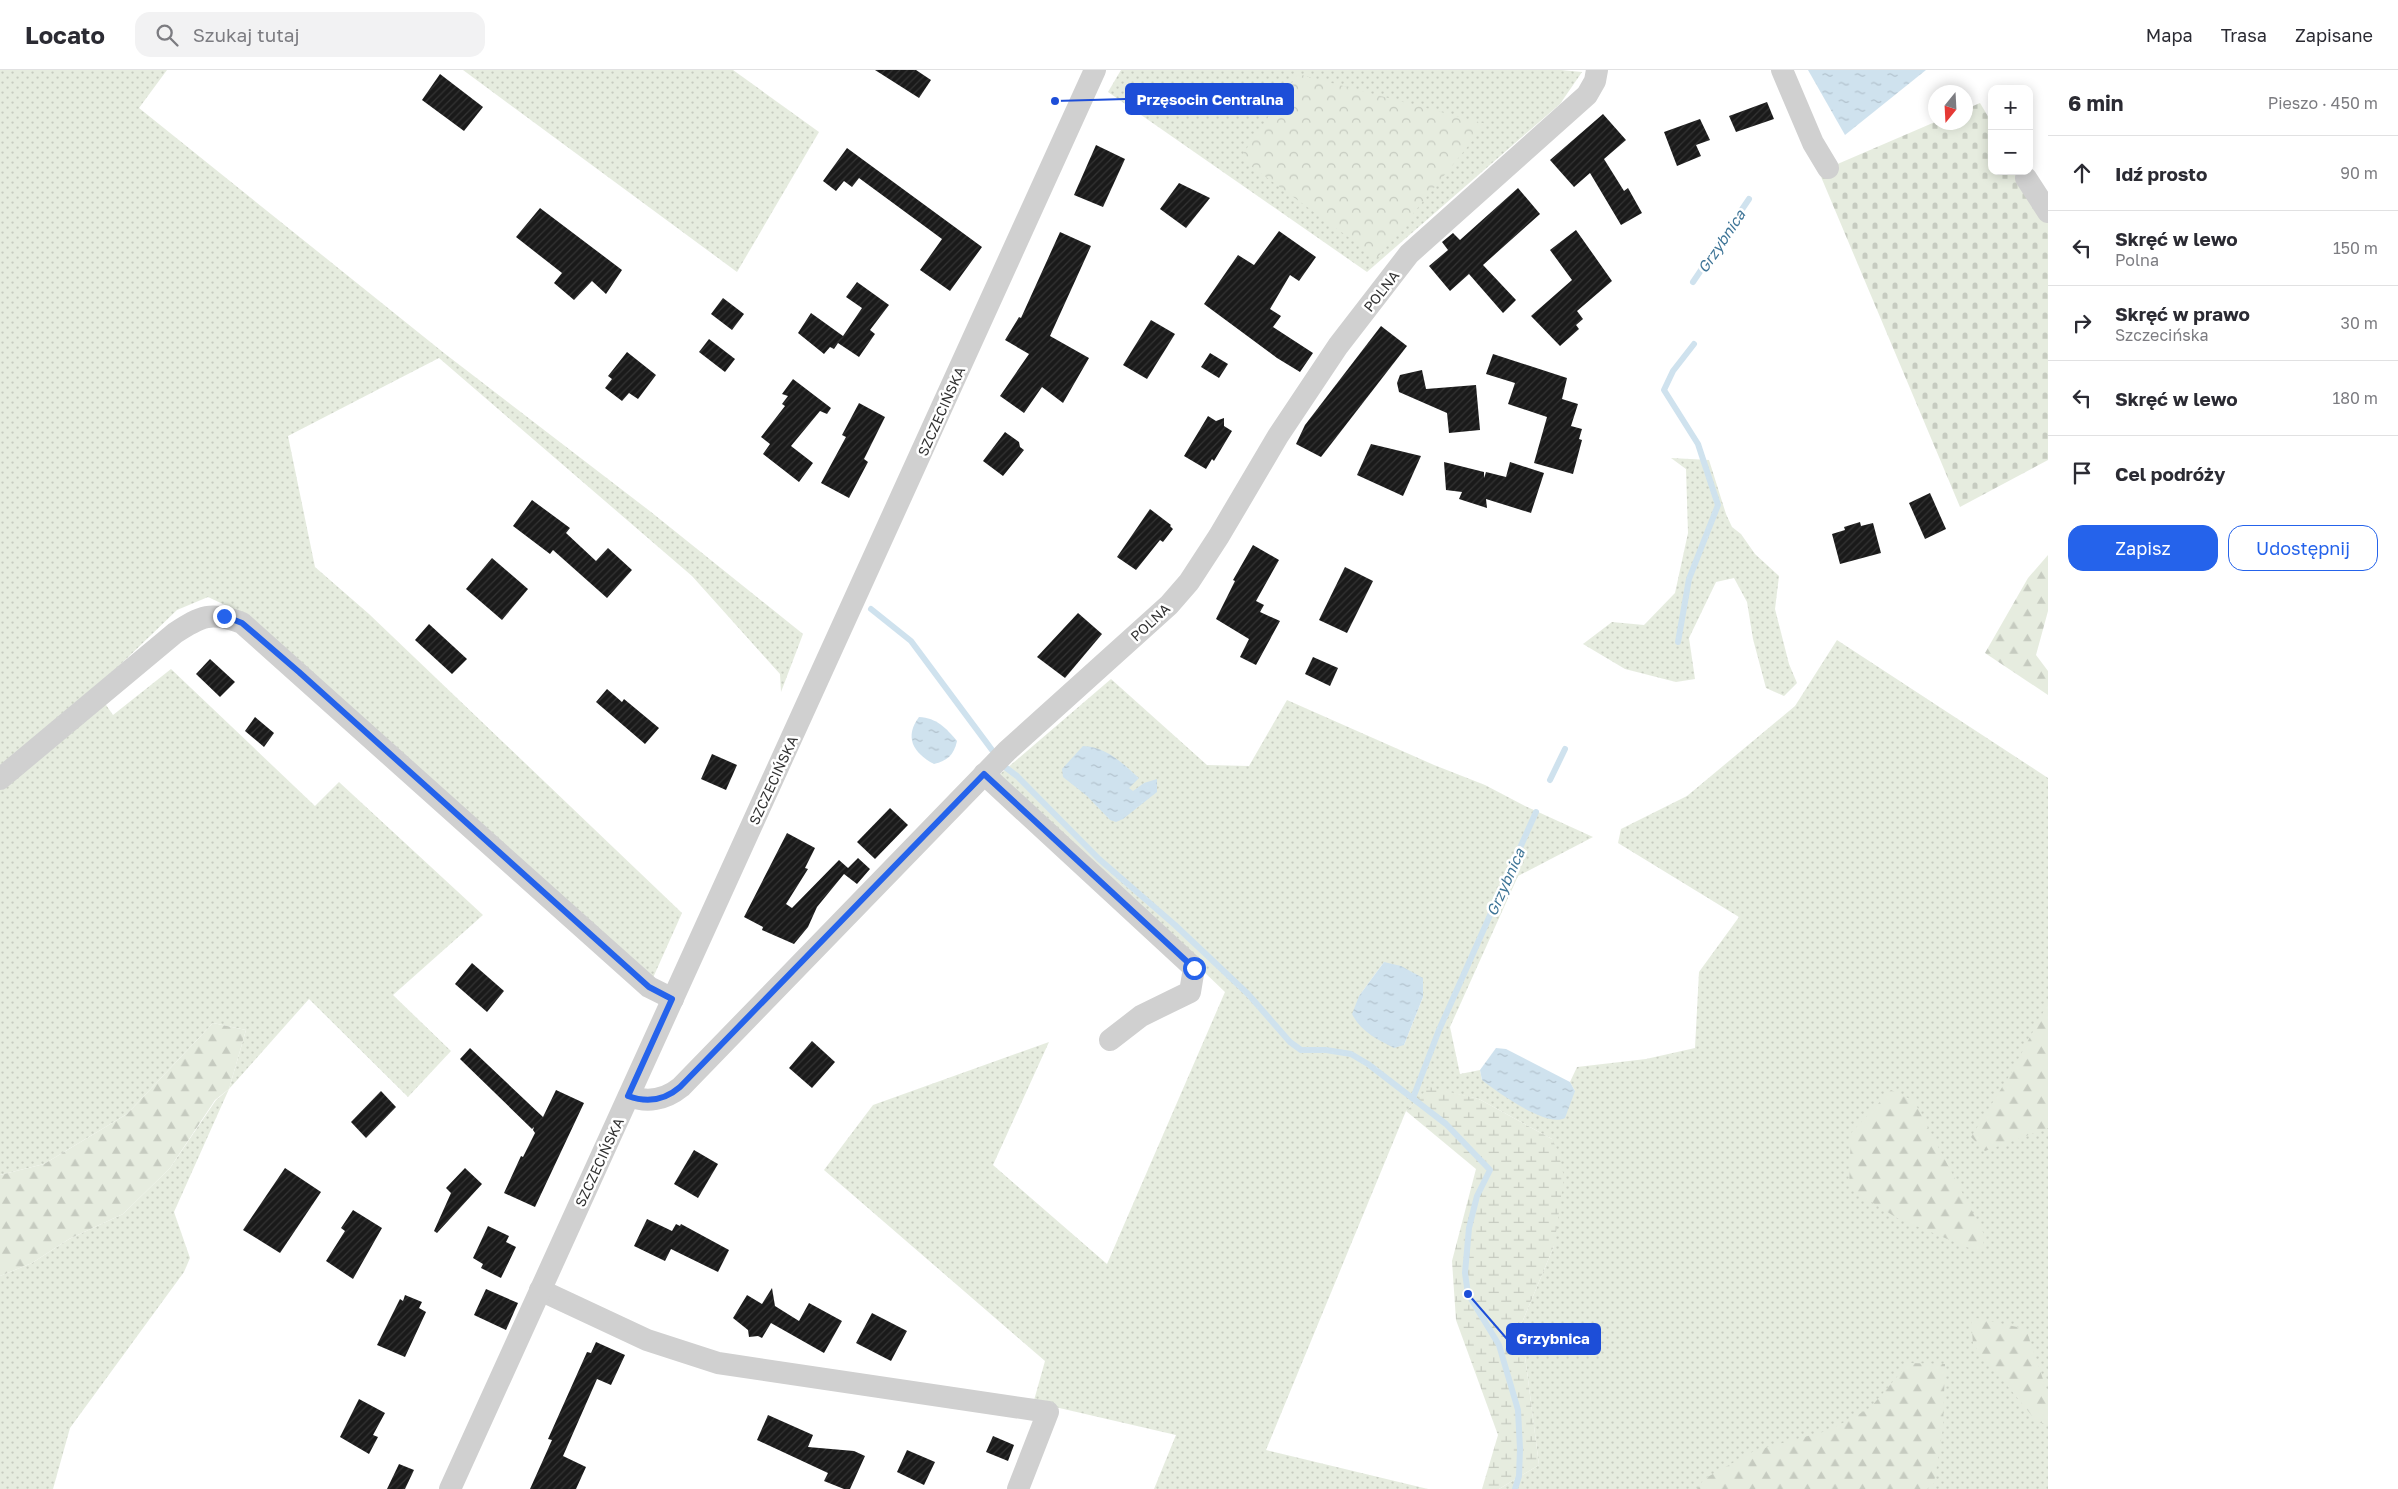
<!DOCTYPE html>
<html lang="pl">
<meta charset="utf-8">
<style>
:root{--surface:#fff;--page:#f2f2f3;--text:#2b2b33;--muted:#7c7c81;--line:#e1e1e2;--accent:#2563eb}
body{margin:0;font-family:"Golos Text",sans-serif;background:var(--page);color:var(--text)}
.controls{position:absolute;right:15px;top:15px;display:grid;overflow:hidden;border-radius:10px;box-shadow:0 2px 12px #0003}
.controls button{width:45px;height:45px;display:grid;place-items:center;padding:0;border:0;border-bottom:1px solid var(--line);background:var(--surface);color:var(--text);font:25px sans-serif}
.compass{position:absolute;left:1928px;top:15px;width:45px;height:45px;border-radius:50%;background:var(--surface);box-shadow:0 2px 12px #0003;rotate:198deg}
.stop{position:absolute;width:15px;height:15px;margin:-11px;border:4px solid #2563eb;border-radius:50%;background:#fff}
.stop.end{background:#2563eb;border-color:#fff;box-shadow:0 1px 5px #0008}
.list{margin:0;padding:0;list-style:none}
h2{display:flex;justify-content:space-between;align-items:center;height:65px;margin:0;padding:0 20px;font-size:21px}
h2 small{font-size:16px;font-weight:400;color:var(--muted)}
.list li{display:grid;grid-template-columns:32px 1fr auto;gap:15px;align-items:center;box-sizing:border-box;height:75px;padding:0 20px;border-top:1px solid var(--line)}
.list b{display:block;font-size:19px;white-space:nowrap}
.list p{margin:0;font-size:16px;white-space:nowrap;color:var(--muted)}
.list em{font-size:16px;font-style:normal;color:var(--muted)}
.actions{display:flex;gap:10px;padding:15px 20px}
.actions a{flex:1;padding:11px 0;border:1px solid var(--accent);border-radius:15px;text-align:center;font-size:18px;color:var(--accent)}
.actions .main{background:var(--accent);color:#fff}
.icon{flex:none;width:28px;height:28px;fill:none;stroke:currentColor;stroke-width:2;stroke-linecap:round;stroke-linejoin:round}
.map{position:relative;flex:none;width:2048px;height:1419px;overflow:hidden}
header{display:flex;align-items:center;gap:30px;box-sizing:border-box;height:70px;padding:0 25px;background:var(--surface);border-bottom:1px solid var(--line)}
header strong{font-size:24px}
nav{display:flex;gap:28px;margin-inline-start:auto;font-size:18px}
.search{width:350px;height:45px;background:var(--page);display:flex;align-items:center;gap:12px;box-sizing:border-box;padding:0 18px;border-radius:15px;color:var(--muted);font-size:19px}
main{display:flex}
aside{flex:1;background:var(--surface)}
.map>svg:first-child{display:block}
.grass{fill:url(#grass-dots);fill-rule:evenodd}
.forest{fill:url(#forest-firs)}
.wetland{fill:url(#wetland-marsh)}
.cemetery{fill:url(#cemetery-stones)}
.park{fill:url(#park-crowns)}
.water{fill:url(#water-ripples)}
.lines{fill:none;stroke-linecap:round;stroke-linejoin:round}
.stream{stroke:#cfe2ee;stroke-width:6}
.building{fill:url(#building-hatch)}
.minor{stroke:#d0d0d0;stroke-width:22}
.route{stroke:#2563eb;stroke-width:6}
.labels{text-anchor:middle;dominant-baseline:central;stroke-width:5;stroke-linejoin:round;paint-order:stroke}
.street-label{font-size:14px;fill:#333;stroke:#fff}
.water-label{font-size:15px;font-style:italic;fill:#3f7597;stroke:#fff}
.leader{fill:none;stroke:#1d4ed8;stroke-width:2}
.callout-dot{fill:#1d4ed8;stroke:#fff;stroke-width:2}
.callout{fill:#1d4ed8;stroke:#1d4ed8;stroke-width:2}
.callout-label{font-size:15px;text-anchor:middle;font-weight:bold;fill:#fff}
</style>
<header>
<strong>Locato</strong>
<div class="search"><svg class="icon" aria-label="search" viewBox="0 0 24 24"><circle cx="10" cy="10" r="6"/><path d="M15 15l6 6"/></svg>Szukaj tutaj</div>
<nav><a>Mapa</a><a>Trasa</a><a>Zapisane</a></nav>
</header>
<main>
<div class="map">
<svg width="2048" height="1419" viewBox="0 0 2048 1419">
<defs>
<pattern id="grass-dots" width="8" height="8" patternUnits="userSpaceOnUse" patternTransform="scale(1.25)"><rect width="8" height="8" fill="#e6ecdf"/><path d="M2 2h.1M6 6h.1" fill="none" stroke="#c6cbc0" stroke-width="1.8" stroke-linecap="round"/></pattern>
<pattern id="forest-firs" width="22" height="20" patternUnits="userSpaceOnUse" patternTransform="scale(1.25)"><rect width="22" height="20" fill="#e6ecdf"/><path d="M5 1l3.5 6h-7zM16 11l3.5 6h-7z" fill="#c6cbc0"/></pattern>
<pattern id="wetland-marsh" width="20" height="14" patternUnits="userSpaceOnUse" patternTransform="scale(1.25)"><rect width="20" height="14" fill="#e6ecdf"/><path d="M1 5h8M5 5V1M11 12h8M15 12V8" fill="none" stroke="#c6cbc0"/></pattern>
<pattern id="cemetery-stones" width="16" height="16" patternUnits="userSpaceOnUse" patternTransform="scale(1.25)"><rect width="16" height="16" fill="#e6ecdf"/><path d="M2 7V4a2 2 0 0 1 4 0v3zM10 15v-3a2 2 0 0 1 4 0v3z" fill="#c6cbc0"/></pattern>
<pattern id="park-crowns" width="20" height="18" patternUnits="userSpaceOnUse" patternTransform="scale(1.25)"><rect width="20" height="18" fill="#e6ecdf"/><path d="M2 6a3 3 0 1 1 6 0M12 15a3 3 0 1 1 6 0" fill="none" stroke="#c6cbc0"/></pattern>
<pattern id="water-ripples" width="26" height="14" patternUnits="userSpaceOnUse" patternTransform="scale(1.25)"><rect width="26" height="14" fill="#cfe2ee"/><path d="M2 4q2-2 4 0t4 0M15 11q2-2 4 0t4 0" fill="none" stroke="#b2c2cd"/></pattern>
<pattern id="building-hatch" width="6" height="6" patternUnits="userSpaceOnUse" patternTransform="scale(1.25)"><rect width="6" height="6" fill="#1a1a1a"/><path d="M-1 1l2-2M0 6l6-6M5 7l2-2" fill="none" stroke="#333"/></pattern>
</defs>
<rect width="100%" height="100%" fill="#fff"/>
<g class="grass">
<path d="M 0,0 L 167,0 L 139,38 L 444,283 L 651,442 L 803,564 L 781,622 L 780,604 L 692,506 L 439,288 L 288,366 L 315,497 L 369,544 L 682,843 L 652,910 L 240,542 L 208,527 L 177,540 L 95,619 L 113,645 L 171,599 L 315,736 L 339,712 L 483,845 L 393,925 L 451,981 L 408,1027 L 309,929 L 229,1019 L 174,1142 L 190,1188 L 184,1202 L 70,1358 L 53,1419 L 0,1419 L 0,1206 L 32,1193 L 69,1169 L 123,1144 L 170,1098 L 216,1030 L 229,1019 L 246,960 L 213,953 L 127,1044 L 44,1094 L 0,1105 Z"/>
<path d="M 463,0 L 733,0 L 819,62 L 737,202 Z"/>
<path d="M 1121,0 L 1561,0 L 1582,2 L 1560,34 L 1367,202 L 1108,22 Z"/>
<path d="M 1671,388 L 1709,390 L 1726,444 L 1732,457 L 1741,464 L 1755,484 L 1779,506 L 1775,539 L 1789,594 L 1797,613 L 1784,626 L 1766,618 L 1753,569 L 1747,532 L 1734,508 L 1716,512 L 1689,568 L 1695,609 L 1676,612 L 1625,599 L 1583,574 L 1612,552 L 1644,555 L 1675,523 L 1688,463 L 1686,399 Z"/>
<path d="M 1837,570 L 2048,708 L 2048,1419 L 1499,1419 L 1539,1395 L 1521,1255 L 1554,1176 L 1552,1069 L 1479,1029 L 1429,1018 L 1406,1041 L 1266,1380 L 1428,1419 L 1154,1419 L 1176,1365 L 1055,1337 L 1033,1334 L 1045,1291 L 824,1100 L 873,1035 L 1049,972 L 993,1095 L 1107,1194 L 1225,922 L 999,705 L 1111,609 L 1207,695 L 1249,696 L 1287,630 L 1434,695 L 1485,715 L 1525,736 L 1593,767 L 1518,806 L 1450,957 L 1460,1004 L 1480,1000 L 1482,1010 L 1575,1021 L 1570,1012 L 1577,997 L 1646,989 L 1695,978 L 1699,902 L 1739,847 L 1618,773 L 1621,759 L 1687,726 L 1795,636 ZM 1384,892 L 1423,927 L 1404,975 L 1359,926 Z"/>
</g>
<g class="forest">
<path d="M 2048,485 L 2048,541 L 2036,585 L 2048,601 L 2048,625 L 1985,583 L 2028,508 Z"/>
<path d="M 2048,933 L 2048,1058 L 1985,1081 L 1971,1067 L 2011,1003 Z"/>
<path d="M 213,953 L 246,960 L 229,1019 L 215,1030 L 170,1098 L 123,1144 L 69,1169 L 32,1193 L 0,1206 L 0,1105 L 44,1094 L 127,1044 Z"/>
<path d="M 1891,1020 L 1914,1031 L 1985,1166 L 1981,1183 L 1897,1148 L 1849,1118 L 1851,1063 Z"/>
<path d="M 1971,1247 L 2026,1259 L 2048,1324 L 2048,1353 L 2038,1353 L 1973,1274 Z"/>
<path d="M 1909,1293 L 1945,1294 L 1943,1358 L 1934,1413 L 1927,1419 L 1697,1419 L 1704,1409 L 1754,1381 L 1830,1360 L 1870,1338 Z"/>
</g>
<path class="wetland" d="M 1429,1017 L 1479,1029 L 1552,1069 L 1558,1081 L 1564,1107 L 1554,1176 L 1521,1255 L 1539,1395 L 1499,1419 L 1482,1419 L 1498,1365 L 1456,1250 L 1452,1191 L 1476,1099 L 1406,1041 Z"/>
<path class="cemetery" d="M 1980,33 L 1992,53 L 1992,101 L 2019,101 L 2048,152 L 2048,390 L 1960,437 L 1819,102 L 1935,52 L 1966,52 L 1966,39 Z"/>
<path class="park" d="M 1298,4 L 1486,54 L 1377,188 L 1240,88 Z"/>
<g class="water">
<path d="M 1808,0 L 1926,0 L 1845,65 Z"/>
<path d="M 919,647 C 937,648 946,658 957,671 C 954,685 947,691 934,694 C 913,683 904,667 919,647 Z"/>
<path d="M 1083,676 C 1107,677 1122,693 1139,708 L 1129,718 L 1133,721 L 1144,713 L 1157,709 L 1157,722 L 1123,749 L 1116,752 L 1110,750 L 1087,726 L 1063,707 L 1062,699 Z"/>
<path d="M 1384,892 L 1401,896 L 1423,908 L 1423,927 L 1404,975 L 1394,978 C 1377,969 1361,962 1352,944 L 1359,926 Z"/>
<path d="M 1496,978 L 1506,979 L 1570,1012 L 1575,1021 L 1565,1048 C 1547,1058 1497,1022 1482,1010 L 1480,1000 Z"/>
</g>
<g class="lines">
<g class="stream">
<path d="M 1693,212 L 1749,129"/>
<path d="M 871,539 L 911,571 L 992,680"/>
<path d="M 1678,572 L 1689,509 L 1718,435 L 1698,374 L 1664,320 L 1673,301 L 1694,274"/>
<path d="M 1005,697 L 1017,706 L 1099,789 L 1175,855 L 1248,924 L 1290,972 L 1301,980 L 1326,980 L 1351,984 L 1368,994 L 1446,1054 L 1490,1100 L 1477,1126 L 1469,1158 L 1465,1203 L 1468,1224 L 1499,1275 L 1518,1340 L 1520,1379 L 1519,1406 L 1515,1419"/>
<path d="M 1550,710 L 1565,679"/>
<path d="M 1413,1028 L 1439,960 L 1536,742"/>
</g>
</g>
<g class="building">
<path d="M 875,0 L 916,0 L 931,10 L 919,28 Z"/>
<path d="M 440,4 L 483,37 L 464,61 L 422,30 Z"/>
<path d="M 1767,32 L 1774,49 L 1736,62 L 1729,46 Z"/>
<path d="M 1603,44 L 1626,70 L 1604,89 L 1624,121 L 1628,118 L 1642,143 L 1621,155 L 1590,103 L 1574,117 L 1550,90 Z"/>
<path d="M 1700,49 L 1710,70 L 1696,75 L 1701,86 L 1677,96 L 1664,62 Z"/>
<path d="M 1096,75 L 1125,89 L 1103,137 L 1074,125 Z"/>
<path d="M 847,78 L 982,177 L 950,221 L 920,200 L 942,169 L 859,108 L 852,117 L 844,111 L 836,121 L 823,111 Z"/>
<path d="M 1179,113 L 1210,128 L 1186,158 L 1160,139 Z"/>
<path d="M 1518,118 L 1540,144 L 1483,195 L 1516,230 L 1503,243 L 1469,204 L 1450,221 L 1429,196 L 1448,180 L 1442,172 L 1453,163 L 1460,170 Z"/>
<path d="M 540,138 L 622,200 L 606,224 L 592,211 L 574,230 L 554,213 L 562,203 L 516,167 Z"/>
<path d="M 1576,160 L 1612,211 L 1577,241 L 1583,249 L 1576,255 L 1579,259 L 1560,276 L 1531,246 L 1572,210 L 1550,180 Z"/>
<path d="M 1279,161 L 1316,187 L 1299,211 L 1290,205 L 1270,239 L 1281,246 L 1273,257 L 1313,283 L 1300,302 L 1277,288 L 1204,234 L 1238,185 L 1254,195 Z"/>
<path d="M 1060,162 L 1091,176 L 1050,266 L 1089,288 L 1063,333 L 1042,317 L 1024,343 L 1000,326 L 1029,284 L 1005,270 L 1019,247 L 1021,248 Z"/>
<path d="M 857,212 L 889,235 L 870,260 L 875,264 L 859,287 L 838,273 L 834,279 L 830,277 L 824,284 L 798,263 L 811,243 L 843,266 L 862,238 L 846,227 Z"/>
<path d="M 723,228 L 744,244 L 732,260 L 711,244 Z"/>
<path d="M 1151,250 L 1175,264 L 1147,309 L 1123,295 Z"/>
<path d="M 1381,256 L 1407,276 L 1321,387 L 1296,374 L 1305,355 Z"/>
<path d="M 709,269 L 735,289 L 725,302 L 699,282 Z"/>
<path d="M 627,282 L 656,305 L 638,329 L 629,323 L 622,331 L 605,318 L 612,309 L 608,306 Z"/>
<path d="M 1210,283 L 1228,294 L 1219,308 L 1201,297 Z"/>
<path d="M 1493,284 L 1567,308 L 1562,329 L 1578,334 L 1571,356 L 1582,359 L 1579,369 L 1582,370 L 1573,404 L 1534,393 L 1547,347 L 1508,334 L 1515,313 L 1486,304 Z"/>
<path d="M 1422,300 L 1426,319 L 1476,315 L 1480,360 L 1449,363 L 1447,343 L 1399,322 L 1397,313 L 1400,305 Z"/>
<path d="M 793,309 L 831,338 L 827,344 L 820,341 L 791,376 L 813,393 L 799,412 L 763,384 L 770,374 L 761,367 L 785,336 L 782,334 L 788,326 L 782,324 Z"/>
<path d="M 859,333 L 885,347 L 864,389 L 868,392 L 849,428 L 821,413 L 846,367 L 842,365 Z"/>
<path d="M 1208,346 L 1216,351 L 1224,348 L 1224,356 L 1232,361 L 1214,391 L 1212,389 L 1206,399 L 1184,386 Z"/>
<path d="M 1005,362 L 1019,372 L 1020,377 L 1024,380 L 1003,406 L 983,391 Z"/>
<path d="M 1371,374 L 1421,386 L 1403,426 L 1357,405 Z"/>
<path d="M 1444,392 L 1484,402 L 1484,408 L 1486,402 L 1506,407 L 1510,392 L 1544,403 L 1531,443 L 1486,429 L 1487,438 L 1459,429 L 1462,422 L 1446,420 Z"/>
<path d="M 1930,423 L 1946,459 L 1925,469 L 1909,433 Z"/>
<path d="M 532,430 L 570,458 L 566,463 L 596,491 L 608,478 L 632,500 L 607,528 L 553,480 L 550,484 L 513,456 Z"/>
<path d="M 1150,439 L 1171,455 L 1170,456 L 1173,459 L 1163,472 L 1160,470 L 1136,500 L 1117,487 Z"/>
<path d="M 1860,452 L 1861,456 L 1873,453 L 1881,483 L 1840,494 L 1832,464 L 1845,460 L 1844,457 Z"/>
<path d="M 1253,475 L 1279,490 L 1256,531 L 1264,535 L 1260,542 L 1280,551 L 1256,595 L 1240,587 L 1249,569 L 1216,549 L 1235,511 L 1233,510 Z"/>
<path d="M 492,488 L 528,519 L 502,550 L 466,519 Z"/>
<path d="M 1345,497 L 1373,511 L 1347,563 L 1319,550 Z"/>
<path d="M 1078,543 L 1102,564 L 1065,608 L 1037,587 Z"/>
<path d="M 429,554 L 467,589 L 452,604 L 415,570 Z"/>
<path d="M 1313,587 L 1338,598 L 1330,616 L 1305,604 Z"/>
<path d="M 210,589 L 235,612 L 220,627 L 196,604 Z"/>
<path d="M 607,619 L 622,632 L 624,629 L 659,658 L 645,674 L 596,632 Z"/>
<path d="M 255,647 L 274,663 L 264,677 L 245,661 Z"/>
<path d="M 712,684 L 737,695 L 726,720 L 701,709 Z"/>
<path d="M 890,738 L 908,755 L 875,789 L 857,772 Z"/>
<path d="M 787,763 L 815,778 L 805,798 L 808,799 L 786,834 L 792,838 L 839,790 L 848,798 L 858,788 L 870,799 L 857,814 L 844,804 L 817,837 L 808,857 L 794,874 L 762,860 L 763,857 L 744,847 Z"/>
<path d="M 472,893 L 504,921 L 487,942 L 455,914 Z"/>
<path d="M 812,971 L 835,992 L 812,1018 L 789,998 Z"/>
<path d="M 470,978 L 543,1047 L 556,1020 L 584,1033 L 535,1137 L 504,1123 L 521,1086 L 523,1087 L 535,1063 L 533,1060 L 534,1057 L 532,1059 L 460,989 Z"/>
<path d="M 381,1021 L 396,1037 L 366,1068 L 351,1052 Z"/>
<path d="M 694,1080 L 718,1094 L 698,1128 L 674,1114 Z"/>
<path d="M 285,1098 L 321,1122 L 280,1183 L 243,1160 Z"/>
<path d="M 465,1098 L 482,1114 L 437,1163 L 434,1161 L 451,1123 L 446,1118 Z"/>
<path d="M 353,1140 L 382,1158 L 353,1209 L 326,1191 L 345,1161 L 341,1158 Z"/>
<path d="M 647,1149 L 672,1161 L 676,1154 L 680,1156 L 681,1154 L 729,1180 L 718,1202 L 671,1179 L 665,1191 L 634,1176 Z"/>
<path d="M 488,1156 L 509,1166 L 506,1172 L 516,1177 L 501,1208 L 481,1198 L 483,1194 L 473,1188 Z"/>
<path d="M 772,1218 L 775,1236 L 799,1251 L 809,1233 L 842,1251 L 824,1283 L 771,1253 L 762,1268 L 758,1266 L 749,1267 L 748,1260 L 733,1248 L 747,1225 L 762,1234 Z"/>
<path d="M 486,1219 L 518,1233 L 506,1260 L 474,1245 Z"/>
<path d="M 405,1225 L 422,1232 L 419,1238 L 426,1242 L 405,1287 L 377,1275 L 400,1229 L 403,1231 Z"/>
<path d="M 872,1243 L 907,1261 L 891,1291 L 856,1273 Z"/>
<path d="M 596,1272 L 625,1285 L 611,1315 L 597,1309 L 563,1386 L 586,1397 L 576,1419 L 530,1419 L 552,1370 L 548,1369 L 587,1282 L 591,1283 Z"/>
<path d="M 359,1329 L 385,1343 L 373,1365 L 378,1367 L 369,1384 L 340,1367 Z"/>
<path d="M 768,1345 L 813,1365 L 808,1377 L 854,1381 L 865,1386 L 850,1419 L 844,1419 L 824,1411 L 828,1403 L 757,1370 Z"/>
<path d="M 993,1366 L 1014,1375 L 1008,1391 L 986,1382 Z"/>
<path d="M 907,1380 L 935,1392 L 924,1415 L 897,1402 Z"/>
<path d="M 399,1394 L 414,1400 L 405,1419 L 387,1419 Z"/>
</g>
<g class="lines">
<g class="minor">
<path d="M 1782,0 L 1813,73 L 1828,98"/>
<path d="M 2026,108 L 2048,142"/>
<path d="M 984,704 L 1194,898 L 1190,922 L 1141,946 L 1110,970"/>
<path d="M 0,709 L 175,563 C 201,546 211,541 242,553 L 649,917 L 673,929"/>
<path d="M 629,1026 C 647,1033 665,1030 681,1017 L 1007,681 L 1169,535 L 1189,512 L 1219,466 L 1278,366 L 1338,276 L 1409,184 L 1587,25 L 1595,11 L 1597,0"/>
<path d="M 540,1220 L 647,1270 L 718,1293 L 1048,1342 L 1018,1419"/>
<path d="M 450,1419 L 1095,0"/>
</g>
</g>
<g class="lines">
<path class="route" d="M 224,546 L 242,553 L 299,602 L 649,917 L 672,929 L 628,1026 C 647,1033 665,1030 680,1017 L 984,704 L 1194,898"/>
</g>
<g class="labels">
<g class="street-label">
<text transform="translate(1381 221) rotate(-52)">POLNA</text>
<text transform="translate(941 341) rotate(-66)">SZCZECIŃSKA</text>
<text transform="translate(1150 552) rotate(-43)">POLNA</text>
<text transform="translate(773 710) rotate(-65)">SZCZECIŃSKA</text>
<text transform="translate(599 1092) rotate(-65)">SZCZECIŃSKA</text>
</g>
<g class="water-label">
<text transform="translate(1721 171) rotate(-56)">Grzybnica</text>
<text transform="translate(1505 812) rotate(-66)">Grzybnica</text>
</g>
</g>
<path class="leader" d="M1055 31L1126 29M1468 1224L1507 1269"/>
<g class="callout-dot">
<circle cx="1055" cy="31" r="5"/>
<circle cx="1468" cy="1224" r="5"/>
</g>
<g class="callout">
<rect x="1126" y="14" width="167" height="30" rx="5"/>
<rect x="1507" y="1254" width="93" height="30" rx="5"/>
</g>
<g class="callout-label">
<text x="1210" y="35">Przęsocin Centralna</text>
<text x="1553" y="1274">Grzybnica</text>
</g>
</svg>
<div class="controls">
<button>+</button>
<button>−</button>
</div>
<svg class="compass" viewBox="-18 -18 36 36"><path d="M0-13l5 13h-10z" fill="#e53935"/><path d="M0 13l5-13h-10z" fill="#7c7c81"/></svg>
<div class="stop" style="left:1194px;top:898px"></div>
<div class="stop end" style="left:224px;top:546px"></div>
</div>
<aside>
<h2>6 min<small>Pieszo · 450 m</small></h2>
<ul class="list">
<li><svg class="icon" aria-label="ahead" viewBox="0 0 24 24"><path d="M12 20V5M6 11l6-6 6 6"/></svg><div><b>Idź prosto</b></div><em>90 m</em></li>
<li><svg class="icon" aria-label="left" viewBox="0 0 24 24"><path d="M17 20v-9H6M10 6l-5 5 5 5"/></svg><div><b>Skręć w lewo</b><p>Polna</p></div><em>150 m</em></li>
<li><svg class="icon" aria-label="right" viewBox="0 0 24 24"><path d="M7 20v-9h11M14 6l5 5-5 5"/></svg><div><b>Skręć w prawo</b><p>Szczecińska</p></div><em>30 m</em></li>
<li><svg class="icon" aria-label="left" viewBox="0 0 24 24"><path d="M17 20v-9H6M10 6l-5 5 5 5"/></svg><div><b>Skręć w lewo</b></div><em>180 m</em></li>
<li><svg class="icon" aria-label="arrive" viewBox="0 0 24 24"><path d="M6 21V4h12l-3 4 3 4H6"/></svg><div><b>Cel podróży</b></div></li>
</ul>
<div class="actions"><a class="main">Zapisz</a><a>Udostępnij</a></div>
</aside>
</main>
